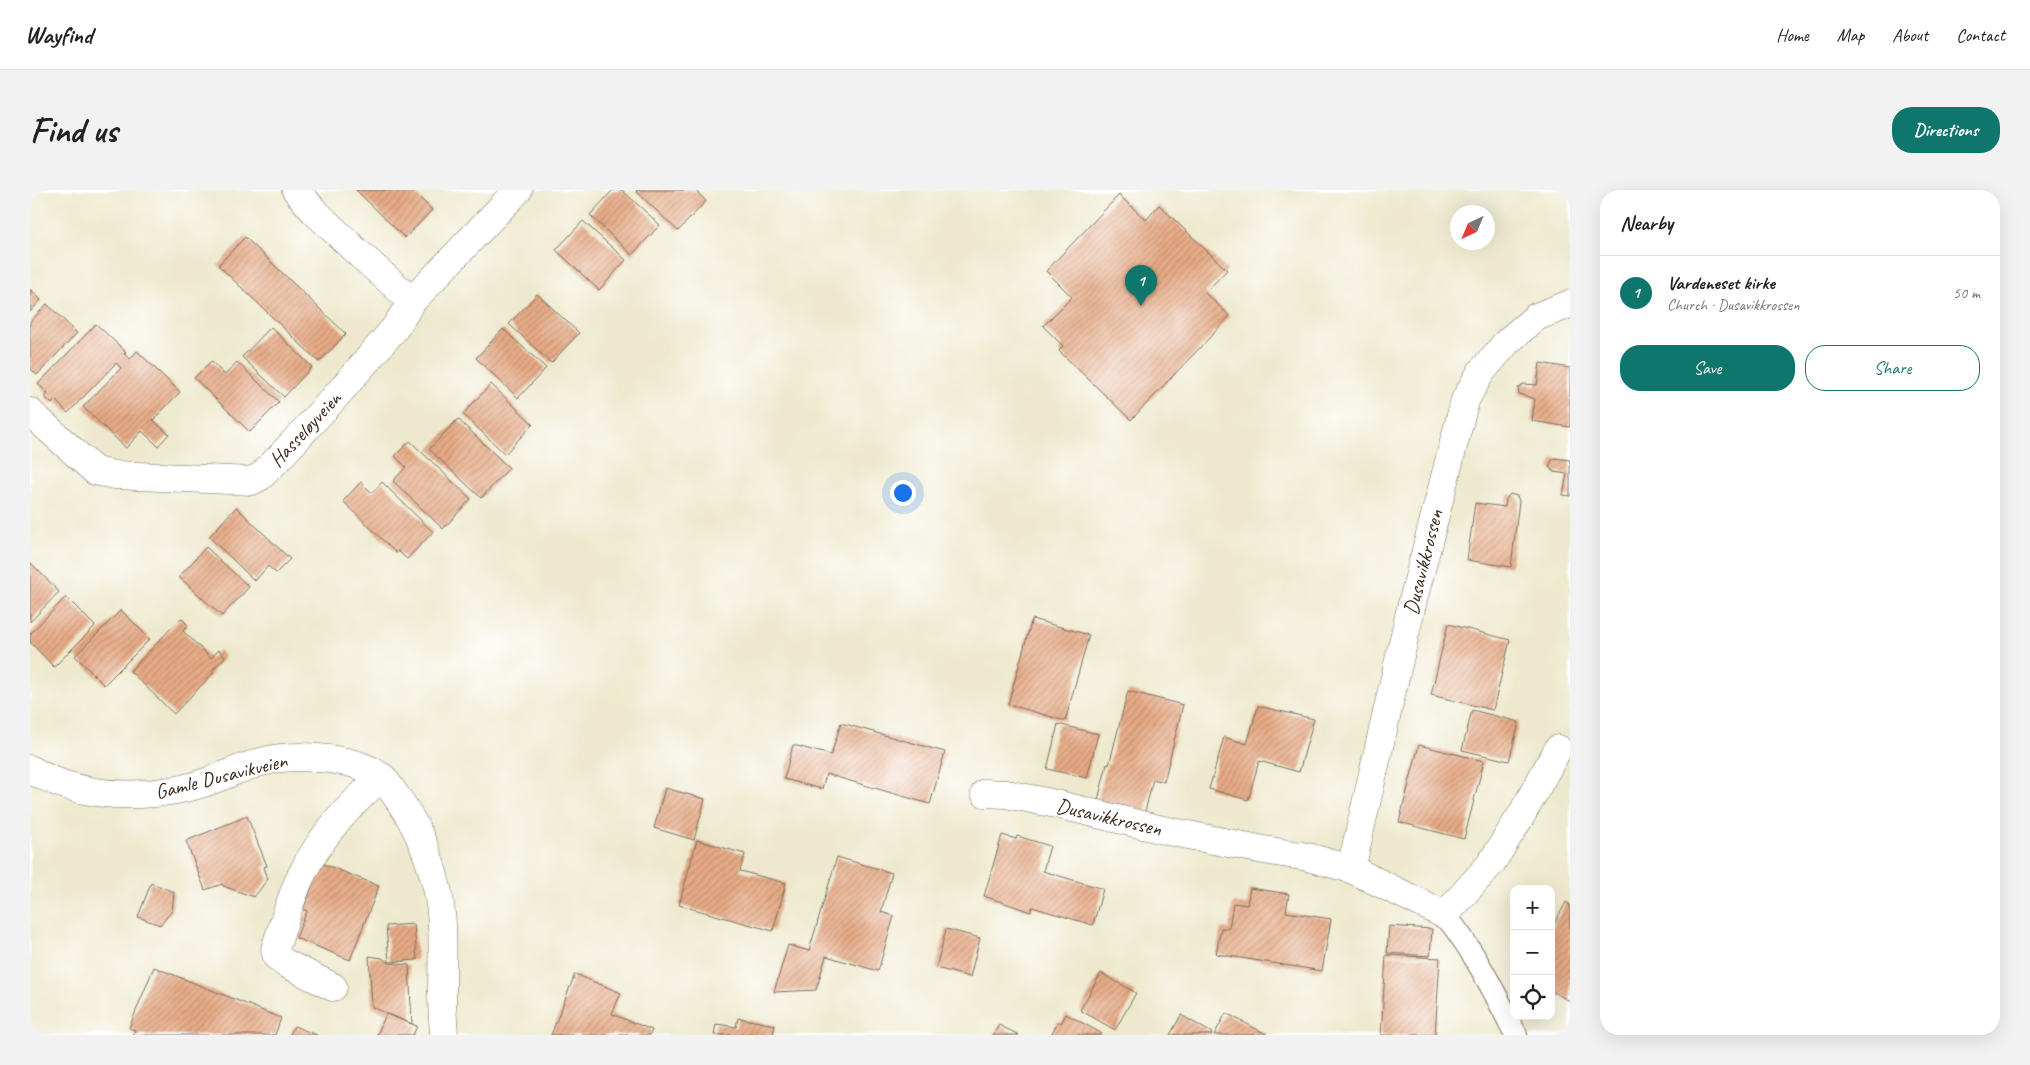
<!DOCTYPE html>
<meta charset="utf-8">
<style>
:root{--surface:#fff;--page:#f2f2f2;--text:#222;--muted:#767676;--line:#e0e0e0;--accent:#0f766e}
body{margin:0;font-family:Caveat,sans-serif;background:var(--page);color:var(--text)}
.controls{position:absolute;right:15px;bottom:15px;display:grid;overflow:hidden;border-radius:10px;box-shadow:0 5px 20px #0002}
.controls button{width:45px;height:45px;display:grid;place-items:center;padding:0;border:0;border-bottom:1px solid var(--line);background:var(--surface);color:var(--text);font:25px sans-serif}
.compass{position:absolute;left:1420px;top:15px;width:45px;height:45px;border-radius:50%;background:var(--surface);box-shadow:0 5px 20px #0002;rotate:224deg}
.you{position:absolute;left:872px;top:302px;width:18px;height:18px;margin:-12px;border:4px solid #fff;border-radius:50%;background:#1a73e8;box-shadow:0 0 0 8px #1a73e833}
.badge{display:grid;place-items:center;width:32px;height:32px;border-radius:50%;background:var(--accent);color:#fff;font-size:16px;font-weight:700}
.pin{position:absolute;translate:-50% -41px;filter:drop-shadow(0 1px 2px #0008)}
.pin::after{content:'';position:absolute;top:26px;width:18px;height:15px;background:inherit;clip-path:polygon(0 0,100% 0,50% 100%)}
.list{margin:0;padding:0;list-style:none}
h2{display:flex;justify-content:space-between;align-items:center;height:65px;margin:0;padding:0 20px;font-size:21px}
h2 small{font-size:16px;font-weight:400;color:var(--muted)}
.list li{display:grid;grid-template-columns:32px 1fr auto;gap:15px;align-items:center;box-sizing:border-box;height:75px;padding:0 20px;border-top:1px solid var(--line)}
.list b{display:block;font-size:19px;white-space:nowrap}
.list p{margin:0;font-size:16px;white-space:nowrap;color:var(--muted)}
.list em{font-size:16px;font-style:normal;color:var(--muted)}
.actions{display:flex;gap:10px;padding:15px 20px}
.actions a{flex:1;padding:11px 0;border:1px solid var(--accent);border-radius:20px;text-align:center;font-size:18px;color:var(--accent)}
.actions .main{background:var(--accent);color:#fff}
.icon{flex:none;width:28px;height:28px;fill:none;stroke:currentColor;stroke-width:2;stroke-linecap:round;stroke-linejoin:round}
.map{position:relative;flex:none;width:1540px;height:845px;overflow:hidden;border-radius:20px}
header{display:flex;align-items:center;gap:30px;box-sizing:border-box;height:70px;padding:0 25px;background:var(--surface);border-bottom:1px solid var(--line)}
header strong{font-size:24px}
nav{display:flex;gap:28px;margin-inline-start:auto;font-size:18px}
.intro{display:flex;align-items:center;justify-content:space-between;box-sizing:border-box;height:120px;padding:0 30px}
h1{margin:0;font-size:35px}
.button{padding:12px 22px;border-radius:20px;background:var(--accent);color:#fff;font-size:18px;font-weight:700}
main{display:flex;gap:30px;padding:0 30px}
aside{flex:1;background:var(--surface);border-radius:20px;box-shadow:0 5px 20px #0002}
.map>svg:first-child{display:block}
.building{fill:url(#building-hatch)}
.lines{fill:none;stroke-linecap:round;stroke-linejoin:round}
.lane-casing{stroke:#7a6d5c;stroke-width:24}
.street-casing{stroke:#7a6d5c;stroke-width:29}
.lane{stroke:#fff;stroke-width:22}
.street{stroke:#fff;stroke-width:28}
.labels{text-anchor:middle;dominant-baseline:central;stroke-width:4;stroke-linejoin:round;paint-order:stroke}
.street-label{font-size:21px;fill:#3b2a1e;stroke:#fff}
</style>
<header>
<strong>Wayfind</strong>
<nav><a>Home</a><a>Map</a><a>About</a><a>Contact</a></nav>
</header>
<div class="intro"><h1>Find us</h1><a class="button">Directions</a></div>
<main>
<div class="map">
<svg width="1540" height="845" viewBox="0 0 1540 845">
<defs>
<pattern id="building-hatch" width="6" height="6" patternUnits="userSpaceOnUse" patternTransform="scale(1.25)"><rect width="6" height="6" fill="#e7ab86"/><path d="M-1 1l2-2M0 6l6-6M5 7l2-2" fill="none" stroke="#bc8b6d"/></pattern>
</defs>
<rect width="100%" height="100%" fill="#fff"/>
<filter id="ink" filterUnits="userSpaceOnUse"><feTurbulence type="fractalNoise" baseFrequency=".02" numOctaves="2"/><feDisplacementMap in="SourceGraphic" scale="10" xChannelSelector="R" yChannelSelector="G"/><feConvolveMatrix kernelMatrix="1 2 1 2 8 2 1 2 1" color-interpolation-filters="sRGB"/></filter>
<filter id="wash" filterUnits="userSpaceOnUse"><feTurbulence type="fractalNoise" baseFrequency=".0096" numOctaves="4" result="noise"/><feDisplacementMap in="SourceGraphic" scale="20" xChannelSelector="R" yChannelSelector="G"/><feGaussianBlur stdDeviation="1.12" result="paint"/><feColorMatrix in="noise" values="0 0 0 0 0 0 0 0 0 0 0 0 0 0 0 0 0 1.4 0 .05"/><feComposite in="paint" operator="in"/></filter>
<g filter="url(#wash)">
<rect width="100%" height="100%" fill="#eee9ce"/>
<g id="blocks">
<g class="building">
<path d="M 326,0 L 382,0 L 402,20 L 375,48 Z"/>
<path d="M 583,0 L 592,0 L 630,35 L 602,65 L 560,25 Z"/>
<path d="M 607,0 L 665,0 L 676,11 L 648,41 L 606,1 Z"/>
<path d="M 1089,5 L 1116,30 L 1129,15 L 1197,80 L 1175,103 L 1200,126 L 1101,230 L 1029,161 L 1033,156 L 1013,136 L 1042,107 L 1016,81 Z"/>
<path d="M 553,31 L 596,70 L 569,100 L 526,60 Z"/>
<path d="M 215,47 L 316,144 L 289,172 L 188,75 Z"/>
<path d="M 0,99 L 11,110 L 0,122 Z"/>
<path d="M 507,104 L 549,143 L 521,173 L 479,134 Z"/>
<path d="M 17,114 L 47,143 L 7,185 L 0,178 L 0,132 Z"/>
<path d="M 66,134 L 96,162 L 94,164 L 100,169 L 107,161 L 150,202 L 123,230 L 139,244 L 128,256 L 112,241 L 96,258 L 53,217 L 91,178 L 86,173 L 38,223 L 25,210 L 22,214 L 15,207 L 18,204 L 8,194 Z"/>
<path d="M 241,137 L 282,177 L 254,207 L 212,167 Z"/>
<path d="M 473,139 L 516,178 L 488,208 L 446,168 Z"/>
<path d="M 181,171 L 195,185 L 207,172 L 249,212 L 220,242 L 164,188 Z"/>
<path d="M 1510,173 L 1540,178 L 1540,237 L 1502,231 L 1505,209 L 1489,204 L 1488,198 L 1493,194 L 1507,195 Z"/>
<path d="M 461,194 L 503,234 L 475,264 L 433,224 Z"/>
<path d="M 428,229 L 479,278 L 451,308 L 399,259 Z"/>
<path d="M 380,251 L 441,309 L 413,339 L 363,291 L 376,277 L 365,266 Z"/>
<path d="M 1525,268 L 1540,270 L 1540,306 L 1533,305 L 1537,284 L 1524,282 L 1519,277 L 1522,270 Z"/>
<path d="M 331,292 L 342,303 L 352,292 L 403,342 L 377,369 L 368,361 L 366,363 L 313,311 Z"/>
<path d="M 1480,304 L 1487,306 L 1489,311 L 1481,377 L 1437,370 L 1445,313 L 1475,317 L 1476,309 Z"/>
<path d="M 206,317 L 260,369 L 246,383 L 238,376 L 225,391 L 179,347 Z"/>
<path d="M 176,357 L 219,397 L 192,426 L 149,387 Z"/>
<path d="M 0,372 L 29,402 L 0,432 Z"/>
<path d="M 36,407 L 65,436 L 24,477 L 0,452 L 0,444 Z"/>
<path d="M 91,420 L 120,449 L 74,495 L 45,466 Z"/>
<path d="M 151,428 L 158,435 L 153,441 L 181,468 L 189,460 L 195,467 L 182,481 L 184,482 L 144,524 L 100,481 Z"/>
<path d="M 1002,429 L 1059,445 L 1035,531 L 978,514 Z"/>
<path d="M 1418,434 L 1480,450 L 1463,520 L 1401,505 Z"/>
<path d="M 1098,501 L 1153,515 L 1134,592 L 1123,589 L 1115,622 L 1068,610 L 1077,574 L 1079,575 Z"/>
<path d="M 1228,516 L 1284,529 L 1269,582 L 1229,571 L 1218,610 L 1179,599 L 1194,547 L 1217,554 Z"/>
<path d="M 1442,520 L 1489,532 L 1479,571 L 1432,560 Z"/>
<path d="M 811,533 L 915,562 L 900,614 L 796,584 L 792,599 L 754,589 L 763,555 L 801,565 Z"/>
<path d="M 1028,534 L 1068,544 L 1057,588 L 1017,579 Z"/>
<path d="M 1389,555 L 1454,571 L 1434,649 L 1369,632 Z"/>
<path d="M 635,598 L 675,609 L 664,650 L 624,638 Z"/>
<path d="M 217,626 L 237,676 L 234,677 L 238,689 L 224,707 L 193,696 L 192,694 L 175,700 L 156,651 Z"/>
<path d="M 972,645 L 986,649 L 987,646 L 1020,656 L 1013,681 L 1073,699 L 1063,735 L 1002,717 L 1001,722 L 954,706 Z"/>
<path d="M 667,650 L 715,664 L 710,681 L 756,693 L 743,741 L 649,715 Z"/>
<path d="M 807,667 L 862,683 L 851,722 L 864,726 L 848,781 L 796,766 L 786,800 L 744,802 L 758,755 L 779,761 Z"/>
<path d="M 291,673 L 349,696 L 320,770 L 266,748 L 277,721 L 273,719 Z"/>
<path d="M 121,693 L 144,702 L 142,721 L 130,735 L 108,727 Z"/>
<path d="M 1220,698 L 1259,704 L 1256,722 L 1301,729 L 1292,781 L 1186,764 L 1191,738 L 1199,739 L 1203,713 L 1217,715 Z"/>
<path d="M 1536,712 L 1540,715 L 1540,811 L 1521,801 L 1521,740 Z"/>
<path d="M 384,734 L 387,770 L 359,772 L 356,736 Z"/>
<path d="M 1359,736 L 1402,739 L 1400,766 L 1357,763 Z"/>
<path d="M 916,739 L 950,748 L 940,787 L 906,778 Z"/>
<path d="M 1356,765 L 1410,768 L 1405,845 L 1351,845 Z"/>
<path d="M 339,766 L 352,768 L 359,773 L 379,775 L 382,834 L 342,817 Z"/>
<path d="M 124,777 L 251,828 L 245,845 L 103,845 L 105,840 L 99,838 Z"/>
<path d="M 1071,783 L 1106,803 L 1085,840 L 1050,820 Z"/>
<path d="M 545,784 L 591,803 L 582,824 L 622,840 L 620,845 L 521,845 Z"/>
<path d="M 1196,823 L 1238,845 L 1184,845 Z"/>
<path d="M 356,824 L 387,836 L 383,845 L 347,845 Z"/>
<path d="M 1036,824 L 1071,843 L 1070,845 L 1021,845 L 1028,831 L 1031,833 Z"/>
<path d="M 1151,825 L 1182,843 L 1181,845 L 1140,845 Z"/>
<path d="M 708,828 L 745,835 L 743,845 L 684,845 L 686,834 L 706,837 Z"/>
<path d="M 969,835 L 989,845 L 963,845 Z"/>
<path d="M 264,836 L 287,845 L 260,845 Z"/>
</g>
</g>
</g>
<g filter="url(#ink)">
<use href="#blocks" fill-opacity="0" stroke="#7a6d5c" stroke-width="1"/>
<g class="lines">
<defs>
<path id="lane" d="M 1415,725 C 1445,762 1465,803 1486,845"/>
<g id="street">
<path d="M 266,0 L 284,21 L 327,62 L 382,111"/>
<path d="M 0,222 L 65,281 L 85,285 L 222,291 L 231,286 L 249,268 L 306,206 L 365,138 L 382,111 L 488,0"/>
<path d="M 0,579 C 44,605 96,609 146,600 C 179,595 207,577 239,570 C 268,564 329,567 352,588 C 357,591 360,598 364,603 C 385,631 399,664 407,698 C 415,732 412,769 412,804 C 412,817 413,831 414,845"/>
<path d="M 955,603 L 976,604 L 1026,614 L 1133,640 L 1234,660 L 1278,667 L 1321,679 L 1415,725 L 1462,672 L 1492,624 L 1528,559"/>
<path d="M 1321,679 L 1381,418 L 1435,210 L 1451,182 L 1477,152 L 1506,127 L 1540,114"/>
<path d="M 303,797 L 255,773 L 247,767 L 245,759 C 254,733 261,705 273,682 C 292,644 320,614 352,587"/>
</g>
</defs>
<use href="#lane" class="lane-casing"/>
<use href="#street" class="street-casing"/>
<use href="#lane" class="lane"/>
<use href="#street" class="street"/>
</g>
</g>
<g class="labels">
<g class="street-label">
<text transform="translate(275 239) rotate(-47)">Hasseløyveien</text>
<text transform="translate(1393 372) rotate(-76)">Dusavikkrossen</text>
<text transform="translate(191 586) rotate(-14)">Gamle Dusavikveien</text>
<text transform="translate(1079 627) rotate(13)">Dusavikkrossen</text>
</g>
</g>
</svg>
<div class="controls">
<button>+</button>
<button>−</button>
<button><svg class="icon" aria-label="locate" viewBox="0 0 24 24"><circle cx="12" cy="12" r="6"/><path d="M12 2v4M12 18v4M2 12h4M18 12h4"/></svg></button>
</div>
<svg class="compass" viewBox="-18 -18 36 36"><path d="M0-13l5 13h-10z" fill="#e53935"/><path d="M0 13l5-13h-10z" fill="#767676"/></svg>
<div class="you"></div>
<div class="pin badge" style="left:1111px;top:116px">1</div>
</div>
<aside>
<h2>Nearby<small></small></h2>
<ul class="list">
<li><span class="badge">1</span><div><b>Vardeneset kirke</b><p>Church · Dusavikkrossen</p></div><em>50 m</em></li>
</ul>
<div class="actions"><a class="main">Save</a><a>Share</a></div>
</aside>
</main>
